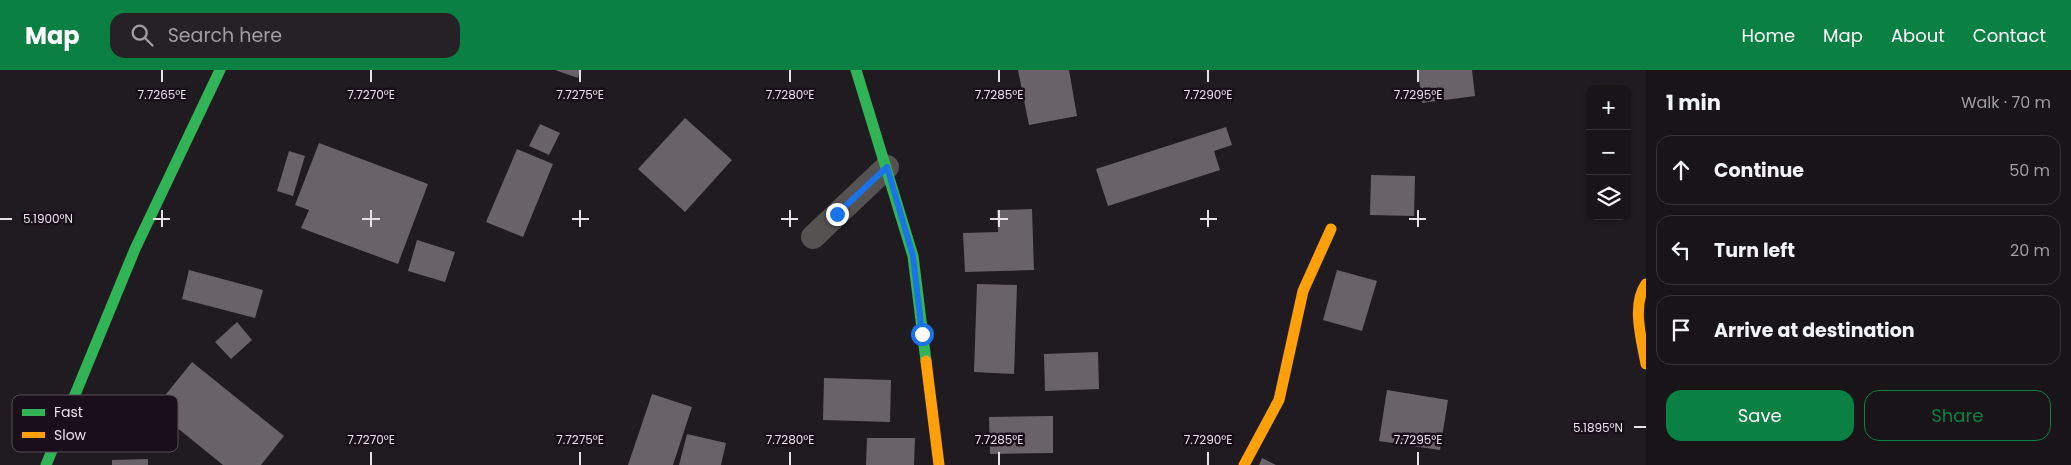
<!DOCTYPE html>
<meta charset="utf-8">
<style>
:root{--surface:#181418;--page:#252125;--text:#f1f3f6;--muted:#9f9ea2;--line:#363337;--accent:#0b8043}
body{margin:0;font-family:Poppins,sans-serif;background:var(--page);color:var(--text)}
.controls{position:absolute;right:15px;top:15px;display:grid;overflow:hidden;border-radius:10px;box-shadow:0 1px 4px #0004}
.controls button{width:45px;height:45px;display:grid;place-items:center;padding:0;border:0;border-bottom:1px solid var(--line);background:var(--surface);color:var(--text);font:25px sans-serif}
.stop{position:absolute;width:15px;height:15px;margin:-11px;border:4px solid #1a73e8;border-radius:50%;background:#fff}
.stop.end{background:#1a73e8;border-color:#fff;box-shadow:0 1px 5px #0008}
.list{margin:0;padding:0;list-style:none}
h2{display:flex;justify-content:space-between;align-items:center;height:65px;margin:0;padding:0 20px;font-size:21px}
h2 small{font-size:16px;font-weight:400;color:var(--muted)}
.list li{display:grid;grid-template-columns:32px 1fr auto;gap:15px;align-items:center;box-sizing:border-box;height:70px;margin:0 10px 10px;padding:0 10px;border:1px solid var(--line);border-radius:15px}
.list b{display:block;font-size:19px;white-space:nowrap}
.list em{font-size:16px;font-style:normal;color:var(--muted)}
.actions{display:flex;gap:10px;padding:15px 20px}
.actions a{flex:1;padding:11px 0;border:1px solid var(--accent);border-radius:15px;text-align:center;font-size:18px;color:var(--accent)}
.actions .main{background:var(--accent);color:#fff}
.icon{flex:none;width:28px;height:28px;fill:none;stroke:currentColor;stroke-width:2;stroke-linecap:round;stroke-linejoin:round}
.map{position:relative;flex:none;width:1646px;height:395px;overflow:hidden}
header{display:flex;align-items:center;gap:30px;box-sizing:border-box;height:70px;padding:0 25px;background:var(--accent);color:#fff}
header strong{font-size:24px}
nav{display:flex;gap:28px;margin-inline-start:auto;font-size:18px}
.search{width:350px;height:45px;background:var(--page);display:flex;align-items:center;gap:12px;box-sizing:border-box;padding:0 18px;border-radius:15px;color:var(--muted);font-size:19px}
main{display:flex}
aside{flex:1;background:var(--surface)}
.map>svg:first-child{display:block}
.building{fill:#696269}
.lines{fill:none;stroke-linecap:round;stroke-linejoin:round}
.street{stroke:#565252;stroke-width:24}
.fast{stroke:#30b455;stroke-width:11}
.slow{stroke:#ff9f0a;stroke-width:11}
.route{stroke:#1a73e8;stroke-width:6}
.ticks{fill:none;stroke:#e9e1e9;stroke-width:2}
.key{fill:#190f1a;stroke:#574e58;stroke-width:1}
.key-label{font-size:14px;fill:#e9e1e9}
.ticks-label{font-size:12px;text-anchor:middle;fill:#e9e1e9;stroke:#190f1a;stroke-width:5;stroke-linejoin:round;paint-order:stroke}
</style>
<header>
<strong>Map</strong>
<div class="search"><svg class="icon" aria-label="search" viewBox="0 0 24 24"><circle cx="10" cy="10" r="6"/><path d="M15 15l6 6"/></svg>Search here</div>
<nav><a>Home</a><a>Map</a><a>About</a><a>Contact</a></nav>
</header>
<main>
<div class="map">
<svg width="1646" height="395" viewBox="0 0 1646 395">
<rect width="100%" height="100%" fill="#201b20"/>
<g class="building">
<path d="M 555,0 L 580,0 L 578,8 Z"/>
<path d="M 1018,0 L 1069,0 L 1077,46 L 1029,55 Z"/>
<path d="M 1418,0 L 1472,0 L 1475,26 L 1422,33 Z"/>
<path d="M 685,48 L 732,90 L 685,142 L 638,99 Z"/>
<path d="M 540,54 L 560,63 L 549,85 L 529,76 Z"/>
<path d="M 1226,57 L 1232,75 L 1214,81 L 1220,100 L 1108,136 L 1096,99 Z"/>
<path d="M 319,73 L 428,114 L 398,194 L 301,158 L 309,140 L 295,135 Z"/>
<path d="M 517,79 L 553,94 L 523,167 L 486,152 Z"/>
<path d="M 289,81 L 305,86 L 293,126 L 277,121 Z"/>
<path d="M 1371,105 L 1415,106 L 1414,146 L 1370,145 Z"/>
<path d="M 1032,139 L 1034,200 L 965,202 L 963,163 L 998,162 L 997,140 Z"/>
<path d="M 417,170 L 455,182 L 445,212 L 408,201 Z"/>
<path d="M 189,200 L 263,220 L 255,248 L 182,229 Z"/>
<path d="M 1337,200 L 1377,211 L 1362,261 L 1323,250 Z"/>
<path d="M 977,214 L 1017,215 L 1014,304 L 974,302 Z"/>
<path d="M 237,252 L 252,270 L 231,289 L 215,272 Z"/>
<path d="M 1098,282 L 1099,319 L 1045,321 L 1044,284 Z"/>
<path d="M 192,292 L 284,366 L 261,395 L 223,395 L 154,339 Z"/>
<path d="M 824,308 L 891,310 L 890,352 L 823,350 Z"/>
<path d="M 1387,320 L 1448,330 L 1440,380 L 1379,371 Z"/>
<path d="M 652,324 L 692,337 L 673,395 L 628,395 Z"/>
<path d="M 1053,346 L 1053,383 L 990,384 L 989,347 Z"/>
<path d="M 687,364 L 726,373 L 721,395 L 679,395 Z"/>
<path d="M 867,368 L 915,368 L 914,395 L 866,395 Z"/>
<path d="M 1262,388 L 1276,395 L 1259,395 Z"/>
<path d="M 148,389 L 148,395 L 112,395 L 112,390 Z"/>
</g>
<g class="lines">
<path class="street" d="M 813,167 L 887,97"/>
<g class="fast">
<path d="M 856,0 L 913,186 L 926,291"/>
<path d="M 46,395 L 135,179 L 220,0"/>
</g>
<g class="slow">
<path d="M 1646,214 C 1631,235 1642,271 1646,294"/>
<path d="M 926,291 L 939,395"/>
<path d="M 1244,395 L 1279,330 L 1303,221 L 1331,159"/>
</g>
</g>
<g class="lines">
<path class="route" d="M 837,144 L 887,97 L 913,186 L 922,264"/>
</g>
<path class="ticks" d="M 162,0 L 162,12M 371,0 L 371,12M 580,0 L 580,12M 790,0 L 790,12M 999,0 L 999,12M 1208,0 L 1208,12M 1418,0 L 1418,12M 162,140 L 162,157M 371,140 L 371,157M 580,140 L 580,157M 790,140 L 790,157M 999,140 L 999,157M 1208,140 L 1208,157M 1418,140 L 1418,157M 0,149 L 12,149M 153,149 L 170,149M 362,149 L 380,149M 572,149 L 589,149M 781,149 L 798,149M 990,149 L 1008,149M 1200,149 L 1217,149M 1409,149 L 1426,149M 1634,357 L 1646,357M 371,382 L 371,395M 580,382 L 580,395M 790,382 L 790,395M 999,382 L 999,395M 1208,382 L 1208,395M 1418,382 L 1418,395"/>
<rect x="12" y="325" width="166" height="57" rx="8" class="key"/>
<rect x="22" y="339" width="23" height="7" fill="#30b455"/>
<rect x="22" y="362" width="23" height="6" fill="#ff9f0a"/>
<g class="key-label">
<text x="54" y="347">Fast</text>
<text x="54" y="370">Slow</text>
</g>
<g class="ticks-label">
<text x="162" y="29">7.7265°E</text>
<text x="371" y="29">7.7270°E</text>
<text x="580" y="29">7.7275°E</text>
<text x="790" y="29">7.7280°E</text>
<text x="999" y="29">7.7285°E</text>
<text x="1208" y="29">7.7290°E</text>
<text x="1418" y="29">7.7295°E</text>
<text x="48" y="153">5.1900°N</text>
<text x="1598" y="362">5.1895°N</text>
<text x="371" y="374">7.7270°E</text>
<text x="580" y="374">7.7275°E</text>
<text x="790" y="374">7.7280°E</text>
<text x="999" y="374">7.7285°E</text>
<text x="1208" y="374">7.7290°E</text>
<text x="1418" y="374">7.7295°E</text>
</g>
</svg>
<div class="controls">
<button>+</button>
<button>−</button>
<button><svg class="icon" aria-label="layers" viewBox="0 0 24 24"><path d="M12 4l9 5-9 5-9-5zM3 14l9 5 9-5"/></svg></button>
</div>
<div class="stop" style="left:922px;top:264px"></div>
<div class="stop end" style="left:837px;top:144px"></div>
</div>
<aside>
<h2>1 min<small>Walk · 70 m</small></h2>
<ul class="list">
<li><svg class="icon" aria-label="ahead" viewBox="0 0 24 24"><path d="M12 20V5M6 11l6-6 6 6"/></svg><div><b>Continue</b></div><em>50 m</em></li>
<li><svg class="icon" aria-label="left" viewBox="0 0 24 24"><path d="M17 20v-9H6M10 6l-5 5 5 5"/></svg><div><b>Turn left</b></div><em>20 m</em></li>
<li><svg class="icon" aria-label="arrive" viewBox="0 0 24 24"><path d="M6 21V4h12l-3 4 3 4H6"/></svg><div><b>Arrive at destination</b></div></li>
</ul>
<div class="actions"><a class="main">Save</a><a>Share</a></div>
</aside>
</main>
